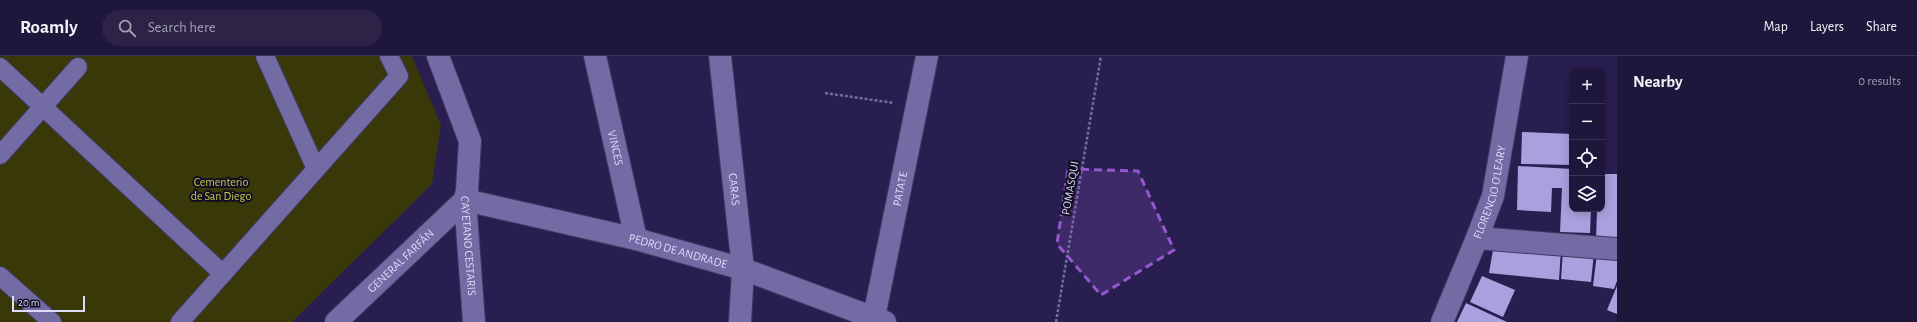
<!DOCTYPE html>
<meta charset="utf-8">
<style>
:root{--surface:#1f163c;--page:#2c2347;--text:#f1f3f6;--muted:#a19faf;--line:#3c3556}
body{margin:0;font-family:"Alegreya Sans",sans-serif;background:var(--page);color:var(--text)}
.controls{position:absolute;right:12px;top:12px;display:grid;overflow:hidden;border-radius:8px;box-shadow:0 2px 10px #0003}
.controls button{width:36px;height:36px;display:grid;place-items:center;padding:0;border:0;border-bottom:1px solid var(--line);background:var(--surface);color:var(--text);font:20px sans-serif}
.scale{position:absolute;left:12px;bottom:10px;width:73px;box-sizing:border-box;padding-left:4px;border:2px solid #dddbfb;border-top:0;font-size:11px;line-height:14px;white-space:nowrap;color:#dddbfb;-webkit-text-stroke:3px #110d23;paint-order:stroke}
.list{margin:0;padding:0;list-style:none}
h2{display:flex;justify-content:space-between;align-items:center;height:52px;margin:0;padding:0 16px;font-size:17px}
h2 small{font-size:13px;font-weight:400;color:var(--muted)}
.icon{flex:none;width:22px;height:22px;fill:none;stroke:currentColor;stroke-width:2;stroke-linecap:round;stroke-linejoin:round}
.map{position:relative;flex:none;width:1617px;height:266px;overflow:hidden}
header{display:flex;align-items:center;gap:24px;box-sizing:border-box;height:56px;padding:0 20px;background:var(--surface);border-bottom:1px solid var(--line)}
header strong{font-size:19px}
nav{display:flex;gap:22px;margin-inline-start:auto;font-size:14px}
.search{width:280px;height:36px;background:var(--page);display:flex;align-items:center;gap:10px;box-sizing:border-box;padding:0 14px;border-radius:22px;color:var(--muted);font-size:15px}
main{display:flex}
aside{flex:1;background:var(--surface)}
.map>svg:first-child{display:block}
.green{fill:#383809}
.building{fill:#a8a1de}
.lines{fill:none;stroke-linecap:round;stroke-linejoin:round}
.pedestrian-casing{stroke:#433864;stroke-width:20}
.minor-casing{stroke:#433864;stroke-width:24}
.path{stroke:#756e98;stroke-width:2.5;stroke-dasharray:3 2;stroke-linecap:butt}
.pedestrian{stroke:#726ba4;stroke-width:18}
.minor{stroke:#726ba4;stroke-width:22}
.marked{fill:#9458ce;fill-opacity:0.2;stroke:#9458ce;stroke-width:3;stroke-dasharray:8 5;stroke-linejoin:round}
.labels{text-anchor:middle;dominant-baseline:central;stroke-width:4;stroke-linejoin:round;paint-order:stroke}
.street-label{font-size:12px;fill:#dddbfb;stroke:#110d23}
.park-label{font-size:12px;fill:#c9c94d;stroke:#110d23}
</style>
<header>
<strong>Roamly</strong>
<div class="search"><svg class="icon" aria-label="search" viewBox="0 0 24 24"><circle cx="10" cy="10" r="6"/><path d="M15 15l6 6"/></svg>Search here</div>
<nav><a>Map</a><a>Layers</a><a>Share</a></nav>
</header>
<main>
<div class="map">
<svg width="1617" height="266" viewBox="0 0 1617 266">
<rect width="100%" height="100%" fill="#291e50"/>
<path class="green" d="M 0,0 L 412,0 L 441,69 L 432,128 L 292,266 L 0,266 Z"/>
<g class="building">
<path d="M 1522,76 L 1572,78 L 1572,109 L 1521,108 Z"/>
<path d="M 1518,110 L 1572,113 L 1572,153 L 1591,153 L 1590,177 L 1560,176 L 1562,132 L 1552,132 L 1551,156 L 1517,154 Z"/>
<path d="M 1602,118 L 1617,118 L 1617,184 L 1596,184 L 1597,153 L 1602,153 Z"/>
<path d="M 1493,194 L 1561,194 L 1559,224 L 1489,217 Z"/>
<path d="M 1563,194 L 1594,197 L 1591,226 L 1561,223 Z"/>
<path d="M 1597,197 L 1617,199 L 1617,225 L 1614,233 L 1593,230 Z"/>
<path d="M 1482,220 L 1515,234 L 1503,261 L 1470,246 Z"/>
<path d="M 1617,230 L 1617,258 L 1607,254 Z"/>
<path d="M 1466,247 L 1507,266 L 1457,266 Z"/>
</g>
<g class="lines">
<defs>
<g id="pedestrian">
<path d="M 265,0 L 316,113"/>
<path d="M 0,11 L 223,218"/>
<path d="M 0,99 L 78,11"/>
<path d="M 0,220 L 52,266"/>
<path d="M 180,266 L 399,20 L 389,0"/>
</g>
<g id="minor">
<path id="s1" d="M 438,0 L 470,85 L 467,134 L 465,144 L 474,266"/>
<path id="s2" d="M 595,0 L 636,183"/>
<path id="s3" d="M 720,0 L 743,213 L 740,266"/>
<path id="s4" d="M 465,144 L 636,183 L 743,213 L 885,266"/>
<path d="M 1477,182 L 1617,193"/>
<path id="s5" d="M 336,266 L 465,144"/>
<path id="s6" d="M 873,266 L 927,0"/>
<path id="s7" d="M 1442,266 L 1477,182 L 1493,140 L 1517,0"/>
</g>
</defs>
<use href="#pedestrian" class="pedestrian-casing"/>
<use href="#minor" class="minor-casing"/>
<g class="path">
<path d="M 825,37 L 894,47"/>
<path d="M 1056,266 L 1101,0"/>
</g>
<use href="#pedestrian" class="pedestrian"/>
<use href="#minor" class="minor"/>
</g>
<path class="marked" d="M 1068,113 L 1138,115 L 1174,194 L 1101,239 L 1057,188 Z"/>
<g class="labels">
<g class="street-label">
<text stroke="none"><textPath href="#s2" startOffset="94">VINCES</textPath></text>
<text transform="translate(1070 132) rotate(-80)">POMASQUI</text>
<text stroke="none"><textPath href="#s3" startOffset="134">CARAS</textPath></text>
<text stroke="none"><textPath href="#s6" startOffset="136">PATATE</textPath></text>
<text stroke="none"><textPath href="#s7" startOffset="139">FLORENCIO O'LEARY</textPath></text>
<text stroke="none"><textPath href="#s1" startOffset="196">CAYETANO CESTARIS</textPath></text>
<text stroke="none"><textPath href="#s4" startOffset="219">PEDRO DE ANDRADE</textPath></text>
<text stroke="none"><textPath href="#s5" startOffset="89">GENERAL FARFÁN</textPath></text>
</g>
<g class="park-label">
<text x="221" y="126">Cementerio<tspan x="221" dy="14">de San Diego</tspan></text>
</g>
</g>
</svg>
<div class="controls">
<button>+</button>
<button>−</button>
<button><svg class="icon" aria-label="locate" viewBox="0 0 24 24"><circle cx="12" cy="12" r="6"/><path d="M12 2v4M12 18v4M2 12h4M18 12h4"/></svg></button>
<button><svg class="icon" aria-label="layers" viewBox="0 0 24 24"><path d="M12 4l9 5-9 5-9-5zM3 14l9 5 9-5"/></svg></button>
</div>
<div class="scale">20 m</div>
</div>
<aside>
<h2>Nearby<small>0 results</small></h2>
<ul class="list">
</ul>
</aside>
</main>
